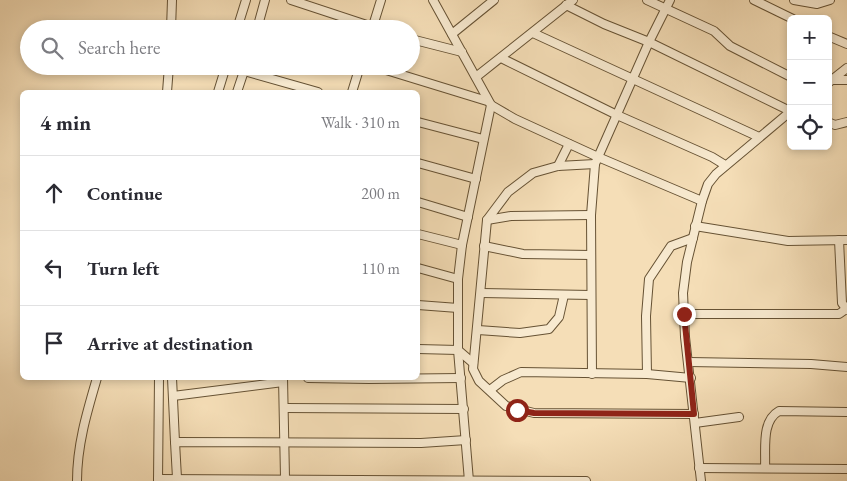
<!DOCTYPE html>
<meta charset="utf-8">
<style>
:root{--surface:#fff;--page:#f2f2f3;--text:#2b2b33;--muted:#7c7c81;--line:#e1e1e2}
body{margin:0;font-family:"EB Garamond",serif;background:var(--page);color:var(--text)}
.controls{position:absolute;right:15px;top:15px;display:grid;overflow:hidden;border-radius:8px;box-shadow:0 2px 8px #0003}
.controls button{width:45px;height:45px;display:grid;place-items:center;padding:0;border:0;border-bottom:1px solid var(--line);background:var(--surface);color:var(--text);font:25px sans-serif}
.stop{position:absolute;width:15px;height:15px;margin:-11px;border:4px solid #8f2418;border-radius:50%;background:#fff}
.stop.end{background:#8f2418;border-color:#fff;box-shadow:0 1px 5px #0008}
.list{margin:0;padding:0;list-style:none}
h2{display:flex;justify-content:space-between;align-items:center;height:65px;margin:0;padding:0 20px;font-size:21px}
h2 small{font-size:16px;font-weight:400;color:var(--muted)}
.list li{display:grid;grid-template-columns:32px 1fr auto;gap:15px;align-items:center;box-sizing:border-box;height:75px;padding:0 20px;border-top:1px solid var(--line)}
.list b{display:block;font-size:19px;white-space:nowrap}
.list em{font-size:16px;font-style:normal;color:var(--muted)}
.icon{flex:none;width:28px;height:28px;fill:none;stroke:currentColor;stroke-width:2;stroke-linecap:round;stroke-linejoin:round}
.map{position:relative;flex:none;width:847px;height:481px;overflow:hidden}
.search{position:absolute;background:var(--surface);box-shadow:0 2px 8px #0003;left:20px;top:20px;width:400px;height:55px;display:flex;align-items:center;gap:12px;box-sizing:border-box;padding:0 18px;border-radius:28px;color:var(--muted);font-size:19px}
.panel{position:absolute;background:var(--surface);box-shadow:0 2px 8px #0003;left:20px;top:90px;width:400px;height:290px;border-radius:8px}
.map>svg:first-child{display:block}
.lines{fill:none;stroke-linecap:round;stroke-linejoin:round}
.minor-casing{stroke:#665234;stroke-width:10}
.minor{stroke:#f8ead0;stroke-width:8}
.route{stroke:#8f2418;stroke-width:6}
</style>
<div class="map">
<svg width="847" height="481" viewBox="0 0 847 481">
<rect width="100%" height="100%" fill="#f5deb7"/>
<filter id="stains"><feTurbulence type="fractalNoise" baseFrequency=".004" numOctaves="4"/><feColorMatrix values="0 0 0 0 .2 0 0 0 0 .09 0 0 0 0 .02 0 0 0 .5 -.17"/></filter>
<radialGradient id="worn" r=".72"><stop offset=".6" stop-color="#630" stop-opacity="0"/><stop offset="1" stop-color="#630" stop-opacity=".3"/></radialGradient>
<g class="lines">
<defs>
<g id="minor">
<path d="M 291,0 L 379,29"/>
<path d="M 433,0 L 491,105 L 515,119 L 598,157 L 702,201"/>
<path d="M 647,0 L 714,31 L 730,46 L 791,77"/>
<path d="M 754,0 L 793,19"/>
<path d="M 794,0 L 817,4 L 830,0"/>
<path d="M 566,5 L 604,24 L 649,42 L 790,111"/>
<path d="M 171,29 L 172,0"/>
<path d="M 237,29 L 246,0"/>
<path d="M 257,29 L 265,0"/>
<path d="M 372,29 L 381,0"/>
<path d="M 533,33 L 759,137"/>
<path d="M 452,34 L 494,0"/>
<path d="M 828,36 L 847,44"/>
<path d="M 411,39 L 462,52"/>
<path d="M 501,58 L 617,115 L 712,157 L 725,165"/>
<path d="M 373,66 L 487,101"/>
<path d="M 244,71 L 318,92"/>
<path d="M 476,77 L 573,0"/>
<path d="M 832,80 L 847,80"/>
<path d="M 828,83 L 847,68"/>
<path d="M 167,92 L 169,66"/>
<path d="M 218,92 L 226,66"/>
<path d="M 237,92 L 245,68"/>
<path d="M 352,92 L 360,66"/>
<path d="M 418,122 L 483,139"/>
<path d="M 828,122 L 835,125 L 847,122"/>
<path d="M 418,163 L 476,179"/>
<path d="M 595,164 L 558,166 L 533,173 L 508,192 L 487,220 L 473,369 L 479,381 L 506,406 L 534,413 L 694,414"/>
<path d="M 558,166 L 569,144"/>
<path d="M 418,202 L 468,217"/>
<path d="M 487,220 L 511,216 L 591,215"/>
<path d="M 695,226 L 788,241 L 847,240"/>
<path d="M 418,234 L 462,245"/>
<path d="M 839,240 L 842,303 L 847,310"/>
<path d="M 484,246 L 523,254 L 591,255"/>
<path d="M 418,268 L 458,279"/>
<path d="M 482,293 L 591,295"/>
<path d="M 418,305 L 458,308"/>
<path d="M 684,314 L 839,314 L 846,309"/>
<path d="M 478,330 L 520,333 L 549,329 L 559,317 L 564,295"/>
<path d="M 418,349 L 458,350 L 473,363"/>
<path d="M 689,362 L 811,364 L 847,367"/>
<path d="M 592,374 L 591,215 L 595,164 L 649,42 L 670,0"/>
<path d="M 647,374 L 646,316 L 649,279 L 671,246 L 693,238"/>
<path d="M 172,378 L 175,442"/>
<path d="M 283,378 L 285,478"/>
<path d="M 308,378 L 369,379 L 461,378"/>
<path d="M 490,390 L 503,380 L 521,372 L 647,374 L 691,378"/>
<path d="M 173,396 L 283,382"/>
<path d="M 285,408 L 464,409"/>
<path d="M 695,423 L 739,417"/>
<path d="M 699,468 L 847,469"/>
<path d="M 765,468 C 766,449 761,421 779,411 L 847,412"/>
<path d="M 177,478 L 175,442 L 421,443 L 466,440"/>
<path d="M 158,479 L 586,481"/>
<path d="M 77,481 C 77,445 87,412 97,378"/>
<path d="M 158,481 L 159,378"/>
<path d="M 469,481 L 458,350 L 458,279 L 462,245 L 491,105"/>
<path d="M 701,481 L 685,337 L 683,293 L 687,262 L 702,201 L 708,184 L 716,174 L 791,111"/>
</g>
</defs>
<use href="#minor" class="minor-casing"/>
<use href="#minor" class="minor"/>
</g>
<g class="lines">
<path class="route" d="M 517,410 L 534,413 L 694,414 L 684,314"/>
</g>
<rect width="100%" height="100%" filter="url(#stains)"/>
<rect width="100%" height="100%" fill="url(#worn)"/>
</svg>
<div class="controls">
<button>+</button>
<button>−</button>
<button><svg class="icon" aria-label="locate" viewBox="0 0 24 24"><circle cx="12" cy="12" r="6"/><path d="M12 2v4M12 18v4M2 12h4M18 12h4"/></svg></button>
</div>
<div class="stop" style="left:517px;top:410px"></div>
<div class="stop end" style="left:684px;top:314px"></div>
<div class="search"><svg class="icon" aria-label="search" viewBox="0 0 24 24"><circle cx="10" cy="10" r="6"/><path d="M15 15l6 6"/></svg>Search here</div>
<section class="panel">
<h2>4 min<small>Walk · 310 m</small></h2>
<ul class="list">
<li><svg class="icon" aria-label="ahead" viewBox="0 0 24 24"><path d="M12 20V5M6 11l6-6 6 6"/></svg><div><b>Continue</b></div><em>200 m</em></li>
<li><svg class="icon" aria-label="left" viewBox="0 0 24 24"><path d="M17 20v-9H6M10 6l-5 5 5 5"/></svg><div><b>Turn left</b></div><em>110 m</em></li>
<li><svg class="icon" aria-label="arrive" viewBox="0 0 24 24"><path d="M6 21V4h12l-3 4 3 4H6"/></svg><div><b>Arrive at destination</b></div></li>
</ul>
</section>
</div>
